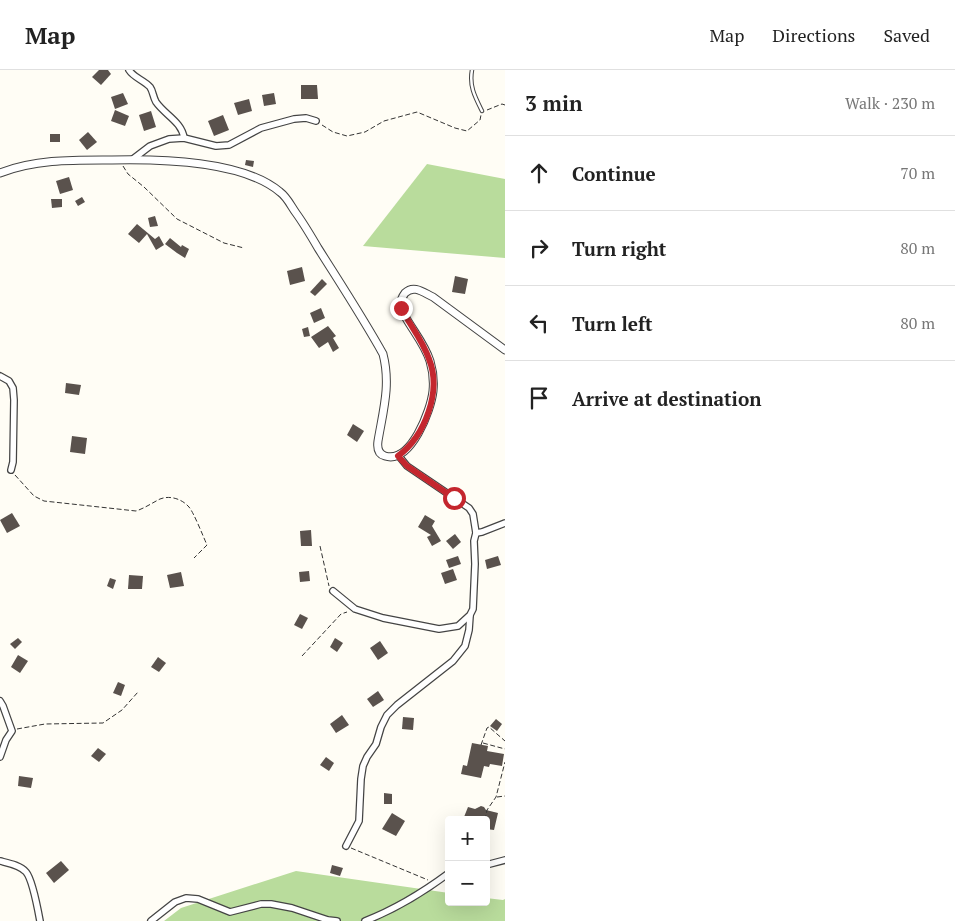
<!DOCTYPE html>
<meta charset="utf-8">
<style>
:root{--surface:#fff;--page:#f2f2f2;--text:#222;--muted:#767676;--line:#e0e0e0}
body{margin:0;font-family:"PT Serif",serif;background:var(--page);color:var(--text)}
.controls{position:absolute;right:15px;bottom:15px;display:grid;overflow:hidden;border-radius:5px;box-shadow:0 5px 20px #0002}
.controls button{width:45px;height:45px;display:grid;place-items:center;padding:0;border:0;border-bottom:1px solid var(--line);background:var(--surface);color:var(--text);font:25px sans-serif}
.stop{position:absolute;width:15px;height:15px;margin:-11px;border:4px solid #c4262e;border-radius:50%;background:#fff}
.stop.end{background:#c4262e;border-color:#fff;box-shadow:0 1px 5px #0008}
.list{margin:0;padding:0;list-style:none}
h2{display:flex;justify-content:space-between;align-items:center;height:65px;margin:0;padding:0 20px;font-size:21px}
h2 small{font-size:16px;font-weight:400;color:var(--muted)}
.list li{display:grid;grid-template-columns:32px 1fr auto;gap:15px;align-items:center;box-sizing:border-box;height:75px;padding:0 20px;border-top:1px solid var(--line)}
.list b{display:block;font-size:19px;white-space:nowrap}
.list em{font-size:16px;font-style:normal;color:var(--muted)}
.icon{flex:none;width:28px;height:28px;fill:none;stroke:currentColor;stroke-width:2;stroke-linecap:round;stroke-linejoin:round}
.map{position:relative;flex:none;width:505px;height:851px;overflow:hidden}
header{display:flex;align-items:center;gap:30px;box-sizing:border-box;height:70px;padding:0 25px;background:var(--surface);border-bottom:1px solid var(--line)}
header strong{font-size:24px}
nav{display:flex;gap:28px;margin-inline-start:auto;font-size:18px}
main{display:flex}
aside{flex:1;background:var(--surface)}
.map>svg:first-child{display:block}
.forest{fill:#b9dc9c}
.building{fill:#5a524d}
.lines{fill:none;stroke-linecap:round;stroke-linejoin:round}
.service-casing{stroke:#444;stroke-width:4.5}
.minor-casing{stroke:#444;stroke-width:8}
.tertiary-casing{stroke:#444;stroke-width:9}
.path{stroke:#333;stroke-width:1;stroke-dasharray:5 2.5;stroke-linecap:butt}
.service{stroke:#fff;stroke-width:2.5}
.minor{stroke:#fff;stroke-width:5.5}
.tertiary{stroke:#fff;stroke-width:7}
.route{stroke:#c4262e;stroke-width:6}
</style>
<header>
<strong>Map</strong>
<nav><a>Map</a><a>Directions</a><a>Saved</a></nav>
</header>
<main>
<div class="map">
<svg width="505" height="851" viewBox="0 0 505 851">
<rect width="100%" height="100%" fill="#fffdf5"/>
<g class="forest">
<path d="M 427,94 L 505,109 L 505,188 L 363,176 Z"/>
<path d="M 296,801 L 449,823 L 449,832 L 486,832 L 486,828 L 503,830 L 505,829 L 505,851 L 164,851 L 181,838 Z"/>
</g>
<g class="building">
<path d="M 99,0 L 108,0 L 111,4 L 101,15 L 92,7 Z"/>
<path d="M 301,15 L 317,15 L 318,29 L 301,29 Z"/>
<path d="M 123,23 L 128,34 L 115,39 L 111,27 Z"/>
<path d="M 274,23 L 276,34 L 264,36 L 262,25 Z"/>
<path d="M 249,29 L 252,41 L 238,45 L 234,33 Z"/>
<path d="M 115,40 L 129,46 L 125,56 L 111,51 Z"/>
<path d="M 151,41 L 156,57 L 144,61 L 139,45 Z"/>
<path d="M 223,45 L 229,60 L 214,66 L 208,51 Z"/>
<path d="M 88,62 L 97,72 L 87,80 L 79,70 Z"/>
<rect x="50" y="64" width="10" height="8"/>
<path d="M 246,90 L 254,91 L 253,97 L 245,95 Z"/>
<path d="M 69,107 L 73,120 L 60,124 L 56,111 Z"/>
<path d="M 82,127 L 85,132 L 78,136 L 75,131 Z"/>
<path d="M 51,129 L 62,129 L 62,137 L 52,138 Z"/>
<path d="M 155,146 L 158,156 L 150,157 L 148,148 Z"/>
<path d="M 137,154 L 155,169 L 159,166 L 164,175 L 156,180 L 147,164 L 139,173 L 128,164 Z"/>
<path d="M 170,168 L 181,177 L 182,175 L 189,179 L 185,188 L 177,183 L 165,174 Z"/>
<path d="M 302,197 L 305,211 L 290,215 L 287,201 Z"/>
<path d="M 455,206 L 468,209 L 465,224 L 452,222 Z"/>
<path d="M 322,209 L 327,214 L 315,226 L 310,222 Z"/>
<path d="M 321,238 L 325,248 L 314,253 L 310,243 Z"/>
<path d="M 328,256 L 336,266 L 333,268 L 339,278 L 333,282 L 328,272 L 319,278 L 311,267 Z"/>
<path d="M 308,257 L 310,266 L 304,267 L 302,259 Z"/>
<path d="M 66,313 L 81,315 L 79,325 L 65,323 Z"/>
<path d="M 353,354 L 364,361 L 357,372 L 347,365 Z"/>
<path d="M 72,366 L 87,368 L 85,384 L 70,382 Z"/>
<path d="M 12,443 L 20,456 L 7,463 L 0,450 Z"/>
<path d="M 425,445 L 435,451 L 432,456 L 441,471 L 432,476 L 427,467 L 431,465 L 418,457 Z"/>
<path d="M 311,460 L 312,476 L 301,476 L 300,461 Z"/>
<path d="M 455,464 L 461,472 L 453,479 L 446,471 Z"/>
<path d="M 458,486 L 461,494 L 449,498 L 446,490 Z"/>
<path d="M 498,486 L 501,495 L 487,499 L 485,490 Z"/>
<path d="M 453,499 L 457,510 L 445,514 L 441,503 Z"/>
<path d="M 309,501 L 310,511 L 300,512 L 299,502 Z"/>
<path d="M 181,502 L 184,516 L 170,518 L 167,505 Z"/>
<path d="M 129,505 L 143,506 L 142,519 L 128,519 Z"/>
<path d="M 110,508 L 116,510 L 113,519 L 107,516 Z"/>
<path d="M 300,544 L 308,548 L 302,559 L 294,555 Z"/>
<path d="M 18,568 L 22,572 L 15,579 L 10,574 Z"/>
<path d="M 335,568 L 343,573 L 337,582 L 330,577 Z"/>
<path d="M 380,571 L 388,583 L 378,590 L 370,578 Z"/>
<path d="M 18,585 L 28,591 L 20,603 L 11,597 Z"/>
<path d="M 158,587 L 166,593 L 159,602 L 151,597 Z"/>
<path d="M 118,612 L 125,615 L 121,626 L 113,623 Z"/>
<path d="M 378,621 L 384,630 L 373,637 L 367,629 Z"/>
<path d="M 342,645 L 349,655 L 336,663 L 330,654 Z"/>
<path d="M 403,647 L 414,648 L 413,660 L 402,659 Z"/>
<path d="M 496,649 L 502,654 L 497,661 L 490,656 Z"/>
<path d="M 472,673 L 488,676 L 487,681 L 504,684 L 502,696 L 490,694 L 489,697 L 484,696 L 481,708 L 461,704 L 463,695 L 467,696 Z"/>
<path d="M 98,678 L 106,684 L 99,692 L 91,686 Z"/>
<path d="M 326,687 L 334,693 L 329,701 L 320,695 Z"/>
<path d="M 19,706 L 33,708 L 31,718 L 18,716 Z"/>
<path d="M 384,723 L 392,724 L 392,734 L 384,734 Z"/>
<path d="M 481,736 L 484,737 L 486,740 L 498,743 L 494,760 L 486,759 L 486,750 L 474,750 L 464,747 L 468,737 L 475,739 Z"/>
<path d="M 392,743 L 405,751 L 396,766 L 382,759 Z"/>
<path d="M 61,791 L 69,800 L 54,813 L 46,803 Z"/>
<path d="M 332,795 L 343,798 L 340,806 L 330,803 Z"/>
</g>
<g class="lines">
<defs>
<path id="service" d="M 472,0 C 469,16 475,27 482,41"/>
<g id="minor">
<path d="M 129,0 C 134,8 144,10 150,17 C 153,21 153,27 156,32 C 165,45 182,52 184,68"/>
<path d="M 133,89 L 150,76 L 169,69 L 184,68 L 216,76 L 229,75 L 261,58 L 294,49 L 306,48 L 316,51"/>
<path d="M 0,306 L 9,311 L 13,318 L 14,330 L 13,392 L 11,400"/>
<path d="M 476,463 L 482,462 L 505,453"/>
<path d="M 333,521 L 355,539 L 383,548 L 439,559 L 458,556 L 470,545 L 473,539 L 475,494 L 474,471 L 476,463 L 473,444 L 469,438 L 407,396 L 398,385"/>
<path d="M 0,631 L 3,636 L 12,661 L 6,670 L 0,687"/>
<path d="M 346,776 L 359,751 L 361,709 L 363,696 L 367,687 L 376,674 L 381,657 L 387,645 L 397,635 L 453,591 L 465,576 L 469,560 L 470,546"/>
<path d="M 0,791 C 8,793 20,795 26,802 C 32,809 38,840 40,851"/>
<path d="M 486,795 L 505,790"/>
<path d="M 151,851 L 175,832 L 186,828 L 198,829 L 230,842 L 261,834 L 271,834 L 292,838 L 328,850 L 337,851"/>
<path d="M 365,851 C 396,839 422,823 449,803"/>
</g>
<path id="tertiary" d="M 0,103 C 36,89 74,90 112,90 C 160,89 242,90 280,122 C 287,127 291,136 296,143 C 304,154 311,166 318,178 C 340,213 363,248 383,284 C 391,315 383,341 378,371 C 377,378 378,384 385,386 C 411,394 431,340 433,321 C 434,311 433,301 430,291 C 425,275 414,262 406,248 C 405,244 402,241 401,237 C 400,232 402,227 405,223 C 414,214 424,223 433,227 L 505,280"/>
</defs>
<use href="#service" class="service-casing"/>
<use href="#minor" class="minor-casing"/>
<use href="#tertiary" class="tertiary-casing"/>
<g class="path">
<path d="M 487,40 L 502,34 L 505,35"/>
<path d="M 322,55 L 333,62 L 347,66 L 365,62 L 384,51 L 417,42 L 455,58 L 467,61 L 480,50 L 481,45"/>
<path d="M 123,96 L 128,104 L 144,117 L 177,149 L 224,173 L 244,178"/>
<path d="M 15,405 L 34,426 L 44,431 L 136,441 C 145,438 152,433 160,429 C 170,425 182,429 189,437 C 194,443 203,466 207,475 L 194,488"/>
<path d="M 320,476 L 329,516"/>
<path d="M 302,586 L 341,544 L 347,542"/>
<path d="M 17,659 L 45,654 L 103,653 L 122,640 L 138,622"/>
<path d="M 483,673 L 505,679"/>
<path d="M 481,675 L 487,658 L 489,657 L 505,671"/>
<path d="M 497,727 L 505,726"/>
<path d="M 485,750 L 487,740 L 496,727 L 505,692"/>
<path d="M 351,778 L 428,810"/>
</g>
<use href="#service" class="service"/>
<use href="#minor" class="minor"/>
<use href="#tertiary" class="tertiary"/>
</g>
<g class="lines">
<path class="route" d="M 401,238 C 410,255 423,271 429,289 C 442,321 425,366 398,386 L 407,396 L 454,428"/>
</g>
</svg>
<div class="controls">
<button>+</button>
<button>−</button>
</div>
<div class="stop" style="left:454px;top:428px"></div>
<div class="stop end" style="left:401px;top:238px"></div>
</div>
<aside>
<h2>3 min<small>Walk · 230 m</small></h2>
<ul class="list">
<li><svg class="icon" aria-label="ahead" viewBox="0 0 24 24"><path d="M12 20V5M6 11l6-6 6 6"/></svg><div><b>Continue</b></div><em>70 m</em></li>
<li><svg class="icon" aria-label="right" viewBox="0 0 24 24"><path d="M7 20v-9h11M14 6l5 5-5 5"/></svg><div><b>Turn right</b></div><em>80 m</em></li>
<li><svg class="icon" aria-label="left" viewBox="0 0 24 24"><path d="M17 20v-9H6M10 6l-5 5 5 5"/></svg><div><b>Turn left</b></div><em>80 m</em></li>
<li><svg class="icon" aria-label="arrive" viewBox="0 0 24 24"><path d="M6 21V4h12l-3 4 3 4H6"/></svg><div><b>Arrive at destination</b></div></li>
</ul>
</aside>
</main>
